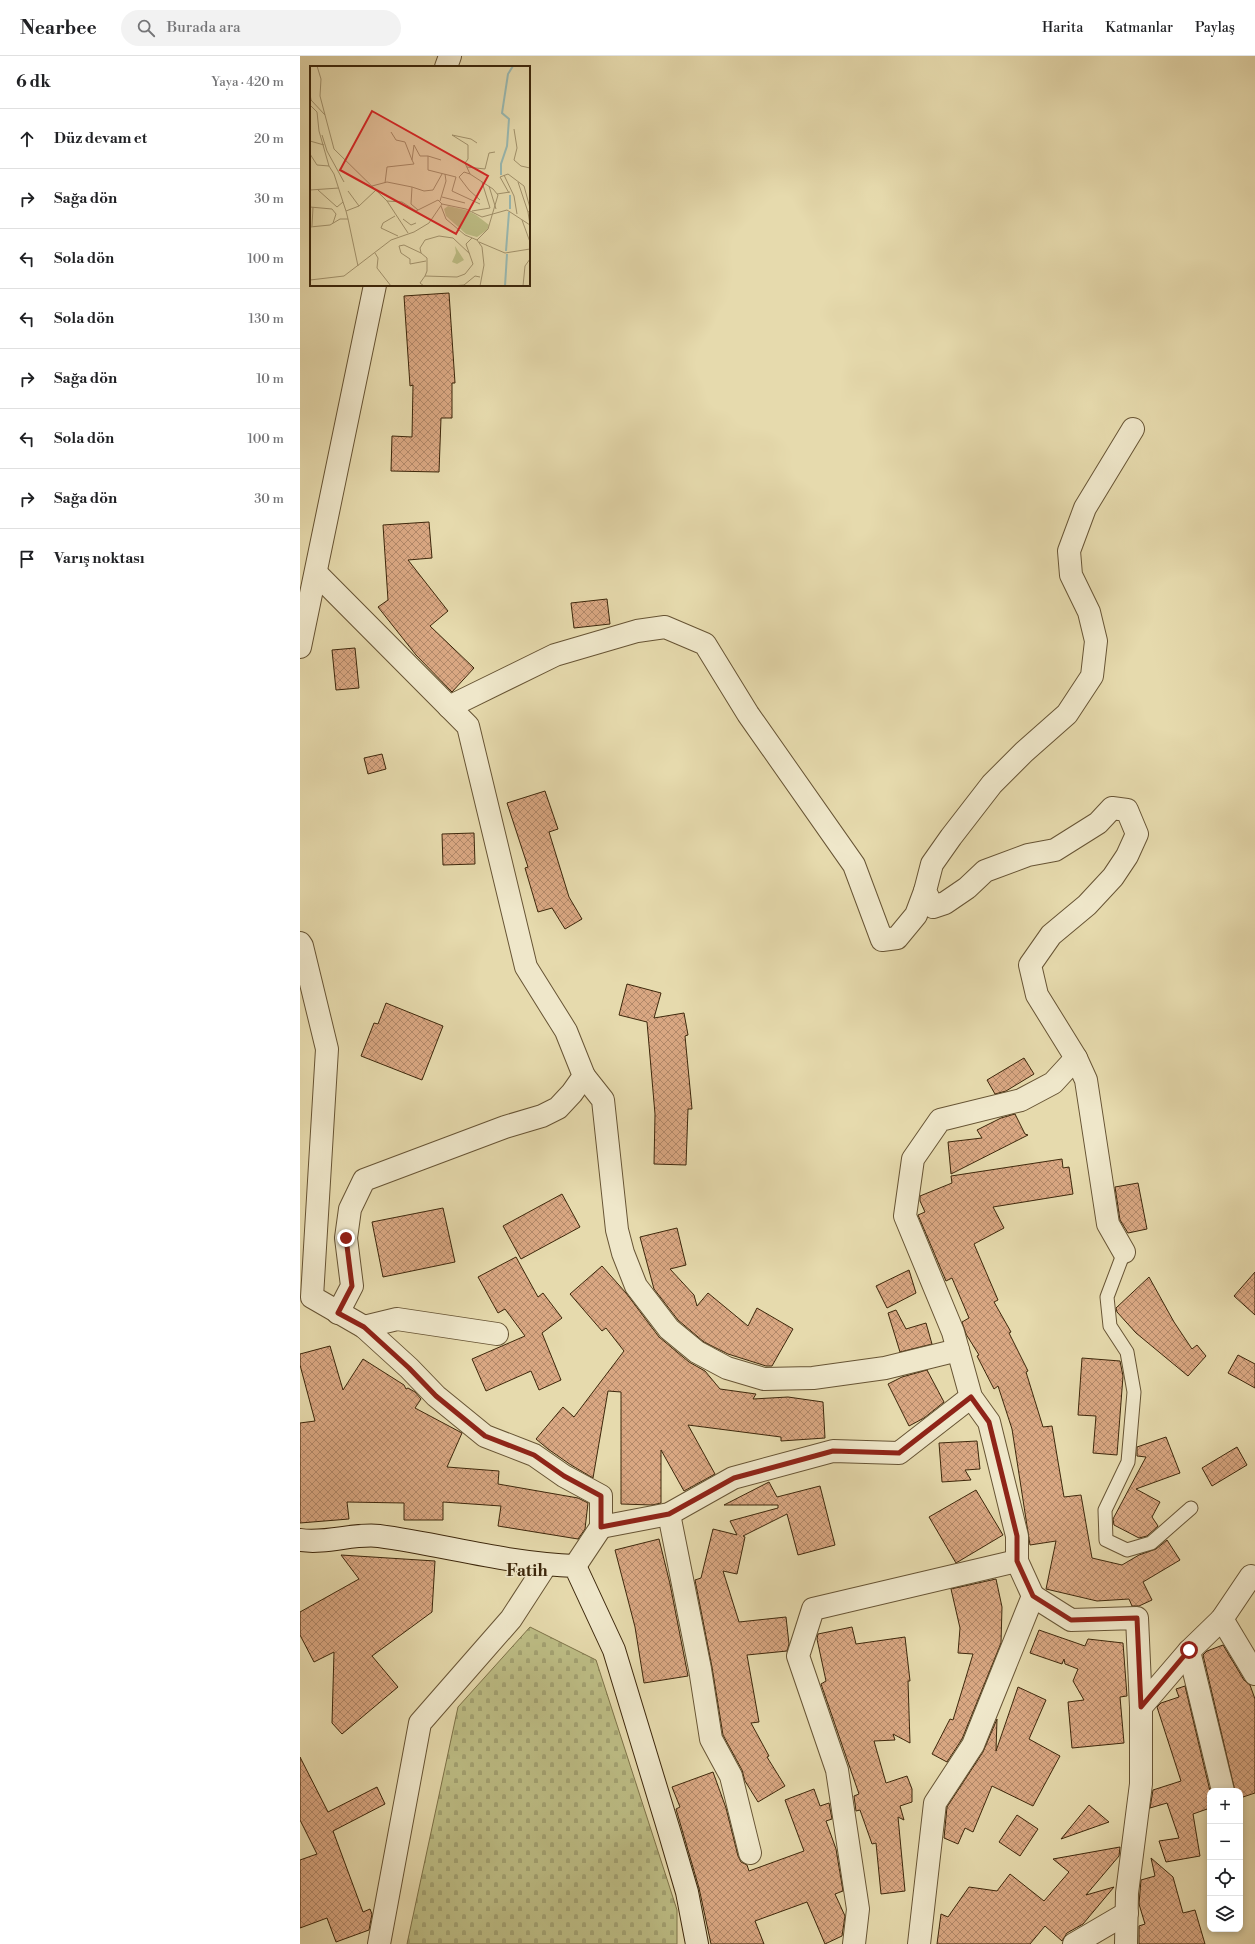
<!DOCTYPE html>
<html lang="tr">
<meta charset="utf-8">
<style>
:root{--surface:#fff;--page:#f2f2f2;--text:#202124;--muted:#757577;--line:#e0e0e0}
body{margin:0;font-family:"Libre Bodoni",serif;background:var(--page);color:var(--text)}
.controls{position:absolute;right:12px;bottom:12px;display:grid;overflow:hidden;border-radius:8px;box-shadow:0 2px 6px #0003}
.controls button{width:36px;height:36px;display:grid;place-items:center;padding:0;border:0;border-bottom:1px solid var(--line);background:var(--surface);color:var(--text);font:20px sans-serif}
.stop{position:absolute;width:12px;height:12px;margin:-9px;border:3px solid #8f2418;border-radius:50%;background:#fff}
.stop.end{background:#8f2418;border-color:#fff;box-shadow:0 1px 4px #0008}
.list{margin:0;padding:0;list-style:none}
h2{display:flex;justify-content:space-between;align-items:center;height:52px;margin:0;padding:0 16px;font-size:17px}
h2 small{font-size:13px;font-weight:400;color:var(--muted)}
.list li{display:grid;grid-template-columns:26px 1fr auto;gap:12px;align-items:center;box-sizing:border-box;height:60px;padding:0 16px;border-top:1px solid var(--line)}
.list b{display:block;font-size:15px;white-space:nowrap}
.list em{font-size:13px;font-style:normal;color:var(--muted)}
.icon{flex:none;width:22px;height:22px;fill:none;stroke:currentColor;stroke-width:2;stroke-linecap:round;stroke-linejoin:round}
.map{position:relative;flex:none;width:955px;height:1888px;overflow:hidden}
header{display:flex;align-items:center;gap:24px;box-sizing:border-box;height:56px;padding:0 20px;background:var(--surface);border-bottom:1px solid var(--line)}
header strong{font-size:19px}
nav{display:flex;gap:22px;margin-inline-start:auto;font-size:14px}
.search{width:280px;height:36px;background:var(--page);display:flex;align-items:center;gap:10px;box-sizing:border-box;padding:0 14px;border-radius:22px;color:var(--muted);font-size:15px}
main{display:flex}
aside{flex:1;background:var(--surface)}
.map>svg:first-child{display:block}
.cemetery{fill:url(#cemetery-stones);stroke:#7d7248}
.building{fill:url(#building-cross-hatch);stroke:#3d270b}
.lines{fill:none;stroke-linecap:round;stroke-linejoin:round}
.lane-casing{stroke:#675434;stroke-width:15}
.street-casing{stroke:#675434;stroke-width:24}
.secondary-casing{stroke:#3d270b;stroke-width:24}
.lane{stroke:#efe7ca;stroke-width:13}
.street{stroke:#efe7ca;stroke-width:22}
.secondary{stroke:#efe7ca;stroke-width:22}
.route{stroke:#8f2418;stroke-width:5}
.labels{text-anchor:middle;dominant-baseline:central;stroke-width:3;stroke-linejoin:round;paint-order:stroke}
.district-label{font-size:17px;font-weight:bold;fill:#3d270b;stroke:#efe7ca}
.inset-river{fill:none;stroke:#99b9b2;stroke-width:2}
.inset-road{fill:none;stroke:#a2926c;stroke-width:1}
.view{fill:#d62828;fill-opacity:0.15;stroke:#d62828;stroke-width:2}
.inset-edge{fill:none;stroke:#3d270b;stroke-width:2}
</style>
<header>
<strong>Nearbee</strong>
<div class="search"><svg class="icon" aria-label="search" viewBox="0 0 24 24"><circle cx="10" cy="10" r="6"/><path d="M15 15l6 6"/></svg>Burada ara</div>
<nav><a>Harita</a><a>Katmanlar</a><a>Paylaş</a></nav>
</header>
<main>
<aside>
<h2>6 dk<small>Yaya · 420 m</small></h2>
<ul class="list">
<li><svg class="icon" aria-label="ahead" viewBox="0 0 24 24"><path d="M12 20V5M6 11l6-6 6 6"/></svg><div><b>Düz devam et</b></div><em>20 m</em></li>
<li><svg class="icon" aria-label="right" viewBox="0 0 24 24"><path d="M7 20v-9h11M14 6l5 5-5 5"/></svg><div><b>Sağa dön</b></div><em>30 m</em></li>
<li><svg class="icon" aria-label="left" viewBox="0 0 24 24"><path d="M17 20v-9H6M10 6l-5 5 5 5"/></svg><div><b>Sola dön</b></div><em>100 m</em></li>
<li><svg class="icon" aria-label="left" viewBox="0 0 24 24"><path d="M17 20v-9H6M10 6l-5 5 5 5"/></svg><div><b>Sola dön</b></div><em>130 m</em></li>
<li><svg class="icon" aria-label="right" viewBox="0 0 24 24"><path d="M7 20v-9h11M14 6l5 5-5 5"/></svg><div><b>Sağa dön</b></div><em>10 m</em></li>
<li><svg class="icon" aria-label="left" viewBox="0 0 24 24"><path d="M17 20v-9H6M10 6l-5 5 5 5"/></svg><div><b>Sola dön</b></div><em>100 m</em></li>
<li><svg class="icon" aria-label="right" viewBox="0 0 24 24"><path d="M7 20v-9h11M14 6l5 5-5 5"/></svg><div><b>Sağa dön</b></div><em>30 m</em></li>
<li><svg class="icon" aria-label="arrive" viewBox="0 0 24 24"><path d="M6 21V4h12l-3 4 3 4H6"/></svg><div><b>Varış noktası</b></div></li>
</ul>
</aside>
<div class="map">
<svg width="955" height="1888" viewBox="0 0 955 1888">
<defs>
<pattern id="cemetery-stones" width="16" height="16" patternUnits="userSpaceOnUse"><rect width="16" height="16" fill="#bdbd85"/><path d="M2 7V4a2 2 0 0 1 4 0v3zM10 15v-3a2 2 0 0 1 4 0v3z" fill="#a3a272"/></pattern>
<pattern id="building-cross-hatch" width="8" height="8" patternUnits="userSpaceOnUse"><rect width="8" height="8" fill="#d9a782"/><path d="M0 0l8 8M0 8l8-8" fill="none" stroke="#b18869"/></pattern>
</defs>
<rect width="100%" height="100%" fill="#e6daad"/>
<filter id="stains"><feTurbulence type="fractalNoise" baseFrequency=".005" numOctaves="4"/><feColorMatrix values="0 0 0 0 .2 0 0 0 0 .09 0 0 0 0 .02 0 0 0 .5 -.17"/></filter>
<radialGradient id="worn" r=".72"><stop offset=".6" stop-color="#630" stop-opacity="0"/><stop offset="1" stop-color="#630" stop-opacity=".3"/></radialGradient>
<path class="cemetery" d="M 230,1571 L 296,1604 L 377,1854 L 377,1888 L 107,1888 L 158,1651 Z"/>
<g class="building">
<path d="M 149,237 L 155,327 L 152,327 L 152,362 L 141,362 L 139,416 L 91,415 L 92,380 L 112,381 L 113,329 L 110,330 L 104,240 Z"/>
<path d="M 129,466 L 132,502 L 108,504 L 148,555 L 130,570 L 174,612 L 152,636 L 116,599 L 78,551 L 88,544 L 83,469 Z"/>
<path d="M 307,543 L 310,568 L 274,572 L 271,547 Z"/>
<path d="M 55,592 L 59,632 L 36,634 L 32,594 Z"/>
<path d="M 82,698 L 86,713 L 68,718 L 64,702 Z"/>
<path d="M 245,735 L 258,773 L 249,776 L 269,841 L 282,863 L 265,873 L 252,852 L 238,856 L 225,812 L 228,811 L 207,747 Z"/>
<path d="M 174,777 L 175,808 L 143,809 L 142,778 Z"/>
<path d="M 327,928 L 361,937 L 354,962 L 384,957 L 388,979 L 385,980 L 392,1053 L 388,1053 L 386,1109 L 354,1108 L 355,1058 L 347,966 L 319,959 Z"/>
<path d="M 86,947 L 143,970 L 122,1024 L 61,1000 L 74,967 L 78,968 Z"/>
<path d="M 724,1002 L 734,1018 L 706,1035 L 695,1038 L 687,1024 Z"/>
<path d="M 715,1058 L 725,1078 L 728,1079 L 651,1118 L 648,1086 L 682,1082 L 677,1074 L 701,1062 Z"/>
<path d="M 762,1103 L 763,1112 L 769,1111 L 773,1138 L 693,1151 L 704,1172 L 674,1188 L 698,1244 L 694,1246 L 711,1276 L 709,1277 L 728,1315 L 726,1316 L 743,1371 L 752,1370 L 764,1441 L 781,1439 L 792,1502 L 822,1509 L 839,1499 L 856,1493 L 867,1484 L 880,1504 L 843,1526 L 852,1544 L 839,1550 L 832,1550 L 829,1543 L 797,1545 L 746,1533 L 756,1485 L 730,1489 L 712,1373 L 698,1330 L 694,1333 L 677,1300 L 679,1299 L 666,1278 L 662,1266 L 669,1262 L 652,1222 L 646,1225 L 618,1159 L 625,1156 L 620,1145 L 620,1140 L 652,1127 L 651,1120 Z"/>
<path d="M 838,1127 L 847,1173 L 828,1177 L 820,1164 L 815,1131 Z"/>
<path d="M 262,1138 L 280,1171 L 221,1203 L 203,1170 Z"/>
<path d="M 143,1152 L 155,1206 L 83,1221 L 72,1166 Z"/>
<path d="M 377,1172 L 386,1209 L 370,1213 L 394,1239 L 397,1250 L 408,1237 L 448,1270 L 457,1252 L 493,1273 L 472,1310 L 466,1310 L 428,1298 L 404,1286 L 378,1264 L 354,1233 L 340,1181 Z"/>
<path d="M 216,1201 L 238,1241 L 243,1237 L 262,1262 L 242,1277 L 261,1324 L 239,1334 L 231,1315 L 186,1335 L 172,1303 L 225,1280 L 205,1253 L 198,1257 L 178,1221 Z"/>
<path d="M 302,1210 L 326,1237 L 359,1281 L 389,1306 L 405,1315 L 420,1333 L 456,1338 L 453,1343 L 488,1341 L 523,1346 L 525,1382 L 481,1385 L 481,1381 L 388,1369 L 415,1418 L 384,1435 L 361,1394 L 361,1447 L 352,1449 L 321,1448 L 321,1336 L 308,1335 L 293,1422 L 271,1409 L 248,1393 L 236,1383 L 263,1351 L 274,1361 L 324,1295 L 306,1272 L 302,1275 L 270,1238 Z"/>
<path d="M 609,1214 L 616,1237 L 587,1252 L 576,1230 Z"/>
<path d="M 955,1216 L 955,1259 L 934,1240 Z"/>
<path d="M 849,1221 L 874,1266 L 892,1293 L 897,1289 L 906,1300 L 888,1320 L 836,1277 L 817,1256 L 816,1252 Z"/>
<path d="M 596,1254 L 606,1273 L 626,1267 L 632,1288 L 600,1296 L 588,1257 Z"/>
<path d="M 30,1290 L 43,1334 L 63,1303 L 104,1329 L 106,1333 L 108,1332 L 115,1336 L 121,1343 L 115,1352 L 162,1377 L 147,1411 L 199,1415 L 198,1428 L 278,1442 L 288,1447 L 285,1473 L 278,1483 L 198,1470 L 201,1450 L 143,1446 L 143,1464 L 104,1464 L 104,1447 L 47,1446 L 49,1463 L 0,1467 L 0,1367 L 15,1365 L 0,1309 L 0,1298 Z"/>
<path d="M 938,1299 L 955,1308 L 955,1332 L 928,1317 Z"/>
<path d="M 782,1302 L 820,1305 L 823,1320 L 817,1399 L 793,1397 L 796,1360 L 778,1359 Z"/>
<path d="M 627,1314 L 644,1346 L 624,1362 L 609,1370 L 588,1328 L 602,1321 Z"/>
<path d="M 866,1381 L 880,1417 L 836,1433 L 860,1446 L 852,1461 L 858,1470 L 847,1480 L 839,1482 L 814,1469 L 813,1463 L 846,1401 L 837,1400 L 837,1391 Z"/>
<path d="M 677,1385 L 680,1413 L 665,1414 L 671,1424 L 642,1426 L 639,1387 Z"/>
<path d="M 937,1391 L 947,1409 L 912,1430 L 902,1412 Z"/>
<path d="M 469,1426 L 477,1441 L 520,1430 L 535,1489 L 498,1499 L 487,1458 L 443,1480 L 445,1481 L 437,1518 L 423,1515 L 439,1566 L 486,1561 L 489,1588 L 487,1595 L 447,1599 L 459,1666 L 451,1667 L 469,1700 L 467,1701 L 485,1730 L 458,1746 L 445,1725 L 442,1714 L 423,1679 L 412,1611 L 395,1524 L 401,1522 L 413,1473 L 437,1479 L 430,1465 L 478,1452 L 478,1449 L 424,1449 Z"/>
<path d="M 676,1434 L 703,1479 L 656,1507 L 629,1461 Z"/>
<path d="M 359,1483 L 370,1528 L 388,1620 L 344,1627 L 335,1571 L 315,1494 Z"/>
<path d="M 41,1499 L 135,1505 L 132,1556 L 72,1600 L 98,1631 L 42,1678 L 32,1667 L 34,1596 L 14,1606 L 0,1579 L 0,1556 L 59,1523 Z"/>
<path d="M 696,1523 L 702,1551 L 701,1587 L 662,1683 L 647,1706 L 632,1698 L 650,1663 L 653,1664 L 673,1598 L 658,1597 L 660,1572 L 651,1533 Z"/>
<path d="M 552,1571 L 556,1588 L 605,1581 L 610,1625 L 608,1625 L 610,1687 L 593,1678 L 595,1684 L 574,1685 L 586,1727 L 607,1720 L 612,1733 L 612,1746 L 600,1750 L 604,1764 L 598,1761 L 605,1835 L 581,1838 L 576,1787 L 572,1788 L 560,1754 L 556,1755 L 554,1740 L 559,1738 L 521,1628 L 526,1625 L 517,1583 L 518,1578 Z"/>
<path d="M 739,1574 L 785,1590 L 788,1583 L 823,1587 L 827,1640 L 820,1641 L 824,1687 L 772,1692 L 768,1646 L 784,1644 L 773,1625 L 778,1613 L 765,1608 L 764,1603 L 762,1608 L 730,1597 Z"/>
<path d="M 923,1589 L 944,1624 L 950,1629 L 955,1643 L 955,1737 L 940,1742 L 940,1735 L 935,1735 L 903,1599 L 907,1595 Z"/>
<path d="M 885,1630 L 910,1735 L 910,1752 L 893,1758 L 900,1800 L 866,1806 L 859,1785 L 879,1782 L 867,1747 L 850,1752 L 853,1734 L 881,1725 L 857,1651 L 861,1647 L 879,1641 L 876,1633 Z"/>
<path d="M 718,1631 L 746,1644 L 729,1683 L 760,1700 L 733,1750 L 692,1730 L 673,1776 L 665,1772 L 658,1788 L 644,1782 L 647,1751 L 683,1696 L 697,1663 L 696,1695 Z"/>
<path d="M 0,1701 L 28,1756 L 77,1731 L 85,1748 L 33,1775 L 63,1856 L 70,1853 L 72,1858 L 69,1874 L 36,1886 L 27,1862 L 0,1872 L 0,1804 L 17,1798 L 0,1764 Z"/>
<path d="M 413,1716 L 426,1752 L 438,1800 L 441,1806 L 447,1809 L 449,1815 L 504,1795 L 485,1744 L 514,1733 L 520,1750 L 529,1747 L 532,1763 L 526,1765 L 536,1793 L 543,1835 L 535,1838 L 545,1860 L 542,1880 L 525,1888 L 507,1846 L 455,1865 L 464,1888 L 411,1888 L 399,1832 L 376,1753 L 380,1751 L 372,1731 Z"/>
<path d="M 789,1749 L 809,1766 L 761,1783 Z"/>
<path d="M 717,1759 L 738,1773 L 720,1800 L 699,1786 Z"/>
<path d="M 820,1791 L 819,1800 L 786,1839 L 814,1831 L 783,1868 L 767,1877 L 762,1885 L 745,1870 L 730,1888 L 637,1888 L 641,1858 L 648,1861 L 669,1831 L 697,1835 L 710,1818 L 744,1845 L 769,1816 L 753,1803 Z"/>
<path d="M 851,1802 L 873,1821 L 883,1857 L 895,1854 L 905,1888 L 839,1888 L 839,1870 L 845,1868 L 839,1848 L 841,1824 L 855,1820 Z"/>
</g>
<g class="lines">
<defs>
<path id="lane" d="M 824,1196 L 807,1241 L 810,1270 L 827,1296 L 834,1336 L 828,1406 L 805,1454 L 806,1484 L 827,1494 L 851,1487 L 891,1452"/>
<g id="street">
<path d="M 146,11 L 150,0"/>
<path d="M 16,517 L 168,670 L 226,911 L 266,975 L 284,1020 L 272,1037 L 258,1052 L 242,1060 L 205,1071 L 64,1124 L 50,1153 L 46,1182 L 52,1230 L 38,1257"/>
<path d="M 0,591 L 75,229"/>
<path d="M 149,651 L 255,599 L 337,575 L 365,571 L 405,588 L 448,658 L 554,809 L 582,884 L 597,882 L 616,859 L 625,835"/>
<path d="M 0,887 L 2,890 L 27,993 L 12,1241 L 64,1271 L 109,1312 L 136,1340 L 185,1380 L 234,1399 L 264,1420 L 301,1440 L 301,1471 L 275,1510"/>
<path d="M 776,1002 L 737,939 L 730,909 L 751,879 L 787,849 L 813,821 L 827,800 L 837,778 L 827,754 L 812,752 L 798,767 L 755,794 L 728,799 L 685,815 L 667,832 L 645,847 L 633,851 L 625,835 L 632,808 L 651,781 L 692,728 L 724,696 L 767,658 L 792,620 L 796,585 L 789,556 L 771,519 L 769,495 L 785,452 L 833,373"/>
<path d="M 284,1020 L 303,1044 L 317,1174 L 323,1197 L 336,1230 L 369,1273 L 397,1296 L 427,1312 L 464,1323 L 513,1322 L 585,1312 L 658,1294"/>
<path d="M 64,1271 L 97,1263 L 197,1278"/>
<path d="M 369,1458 L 400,1613 L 411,1683 L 431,1720 L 450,1797"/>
<path d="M 301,1471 L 369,1458 L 433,1422 L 533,1395 L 599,1397 L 671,1341"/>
<path d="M 717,1505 L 733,1540"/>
<path d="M 922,1563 L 955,1618"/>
<path d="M 889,1595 L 923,1735"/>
<path d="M 79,1888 L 120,1667 L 211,1563 L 246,1509"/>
<path d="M 554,1888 L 558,1853 L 537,1714 L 498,1600 L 513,1553 L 717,1505 L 717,1480 L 689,1366 L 671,1341 L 653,1276 L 605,1160 L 613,1103 L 640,1064 L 721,1044 L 753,1027 L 776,1002 L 786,1024 L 808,1168 L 824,1196"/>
<path d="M 619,1888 L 635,1747 L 673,1689 L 733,1540 L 771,1564 L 837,1562 L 841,1651"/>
<path d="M 774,1888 L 827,1857"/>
<path d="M 826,1888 L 827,1837 L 841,1728 L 841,1651 L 889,1595 L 922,1563 L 951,1520 L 955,1522"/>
</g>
<path id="secondary" d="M 0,1484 C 27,1488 54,1477 79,1480 C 145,1489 209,1508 275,1510 L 314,1594 L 370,1778 L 387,1836 L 397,1888"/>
</defs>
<use href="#lane" class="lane-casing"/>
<use href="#street" class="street-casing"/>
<use href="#secondary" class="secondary-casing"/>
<use href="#lane" class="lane"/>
<use href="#street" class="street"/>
<use href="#secondary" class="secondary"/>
</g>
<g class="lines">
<path class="route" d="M 46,1182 L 52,1230 L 38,1257 L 64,1271 L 109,1312 L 136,1340 L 185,1380 L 234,1399 L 264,1420 L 301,1440 L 301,1471 L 369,1458 L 434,1422 L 533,1395 L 599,1397 L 671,1341 L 689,1366 L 717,1480 L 717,1505 L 733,1540 L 771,1564 L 837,1562 L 841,1651 L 889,1594"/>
</g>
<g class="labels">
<g class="district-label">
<text x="227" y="1515">Fatih</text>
</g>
</g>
<g transform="translate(10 10)">
<rect width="220" height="220" fill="#e6daad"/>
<path d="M 138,140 L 156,144 L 166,149 L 179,159 L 177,164 L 167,171 L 156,168 L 136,150 L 134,143 Z" fill="#bdbd85"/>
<path d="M 145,180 L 154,194 L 147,198 L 142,196 L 146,187 Z" fill="#bdbd85"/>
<path class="inset-river" d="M 191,109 L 191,98 L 197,80 L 199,53 L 192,47 L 198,8 L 203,0M 200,143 L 200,129M 196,185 L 199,146M 195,220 L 197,188"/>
<path class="inset-road" d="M 7,0 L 11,13 L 10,30 L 24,83 L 77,135 L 98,167M 0,28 L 1,34 L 15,49M 0,39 L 7,46 L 9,65M 204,63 L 207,82 L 204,94 L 211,100 L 220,102M 81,66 L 86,74 L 95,76 L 102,94 L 104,79 L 110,90 L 118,90M 12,69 L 17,85 L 34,116M 0,75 L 14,79M 167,77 L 161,73 L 142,69 L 158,79 L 158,93 L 155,97 L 160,108 L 183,123 L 188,129 L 178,163 L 167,174M 0,88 L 7,99 L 19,100M 131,94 L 118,90 L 118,104 L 146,111 L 142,125 L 170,138M 157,101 L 175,103 L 179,87 L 185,86M 160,108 L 154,106 L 149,111 L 159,124 L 170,134M 194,109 L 204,130 L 207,148M 208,116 L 218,146M 75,117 L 77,101 L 104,98 L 102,94M 62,120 L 77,116 L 102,121 L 101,138 L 108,144M 179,120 L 186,143M 102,121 L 114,125 L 123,124 L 132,108M 0,124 L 29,122M 8,124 L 27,141 L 33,136 L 24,108 L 19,100 L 9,65M 38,125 L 49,140M 199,127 L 190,111 L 198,108 L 214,120 L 220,142M 187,128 L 200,126M 132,131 L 155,137M 77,135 L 92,136 L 106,145 L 128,134 L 132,138M 130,135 L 136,115 L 135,108M 33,136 L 36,145 L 49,140 L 66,124M 131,140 L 136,153 L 155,169 L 167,174 L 172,181 L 174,199 L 170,220M 0,141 L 22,143 L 26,148 L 23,157M 162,145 L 180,142 L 172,116M 85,150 L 73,157 L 71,162 L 88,170M 38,153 L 48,200M 93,153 L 101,159 L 106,157M 212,154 L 220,176M 220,159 L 218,146 L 220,145M 2,160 L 3,141M 0,161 L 20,159 L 30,153 L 38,153 L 36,145M 169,176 L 195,187 L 220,183M 65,187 L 68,192 L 67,202 L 81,220M 111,187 L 110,182 L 115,174 L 129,170 L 143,172 L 160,188M 116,195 L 100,198 L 100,193 L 91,187 L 89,180 L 94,179 L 111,187 L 117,192 L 117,205 L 115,210 L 147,211 L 155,208 L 163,198 L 156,178 L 162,172M 0,214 L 34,210 L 81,174 L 104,166 L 119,157 L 132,138 L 156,143 L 172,151 L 197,144 L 220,159M 114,220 L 110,217 L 115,210M 142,220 L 154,219 L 165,210 L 170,211M 213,220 L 215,200 L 220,193"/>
<path class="view" d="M 62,45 L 178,110 L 146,168 L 30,104 Z"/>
<rect width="220" height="220" class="inset-edge"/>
</g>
<rect width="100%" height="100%" filter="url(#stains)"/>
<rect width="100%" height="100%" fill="url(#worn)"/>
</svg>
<div class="controls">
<button>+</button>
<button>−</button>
<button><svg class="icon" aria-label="locate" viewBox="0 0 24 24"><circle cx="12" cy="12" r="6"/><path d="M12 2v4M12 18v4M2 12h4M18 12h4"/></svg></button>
<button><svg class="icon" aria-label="layers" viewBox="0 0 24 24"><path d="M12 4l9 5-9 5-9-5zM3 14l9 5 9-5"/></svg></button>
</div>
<div class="stop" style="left:889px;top:1594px"></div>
<div class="stop end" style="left:46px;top:1182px"></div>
</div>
</main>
